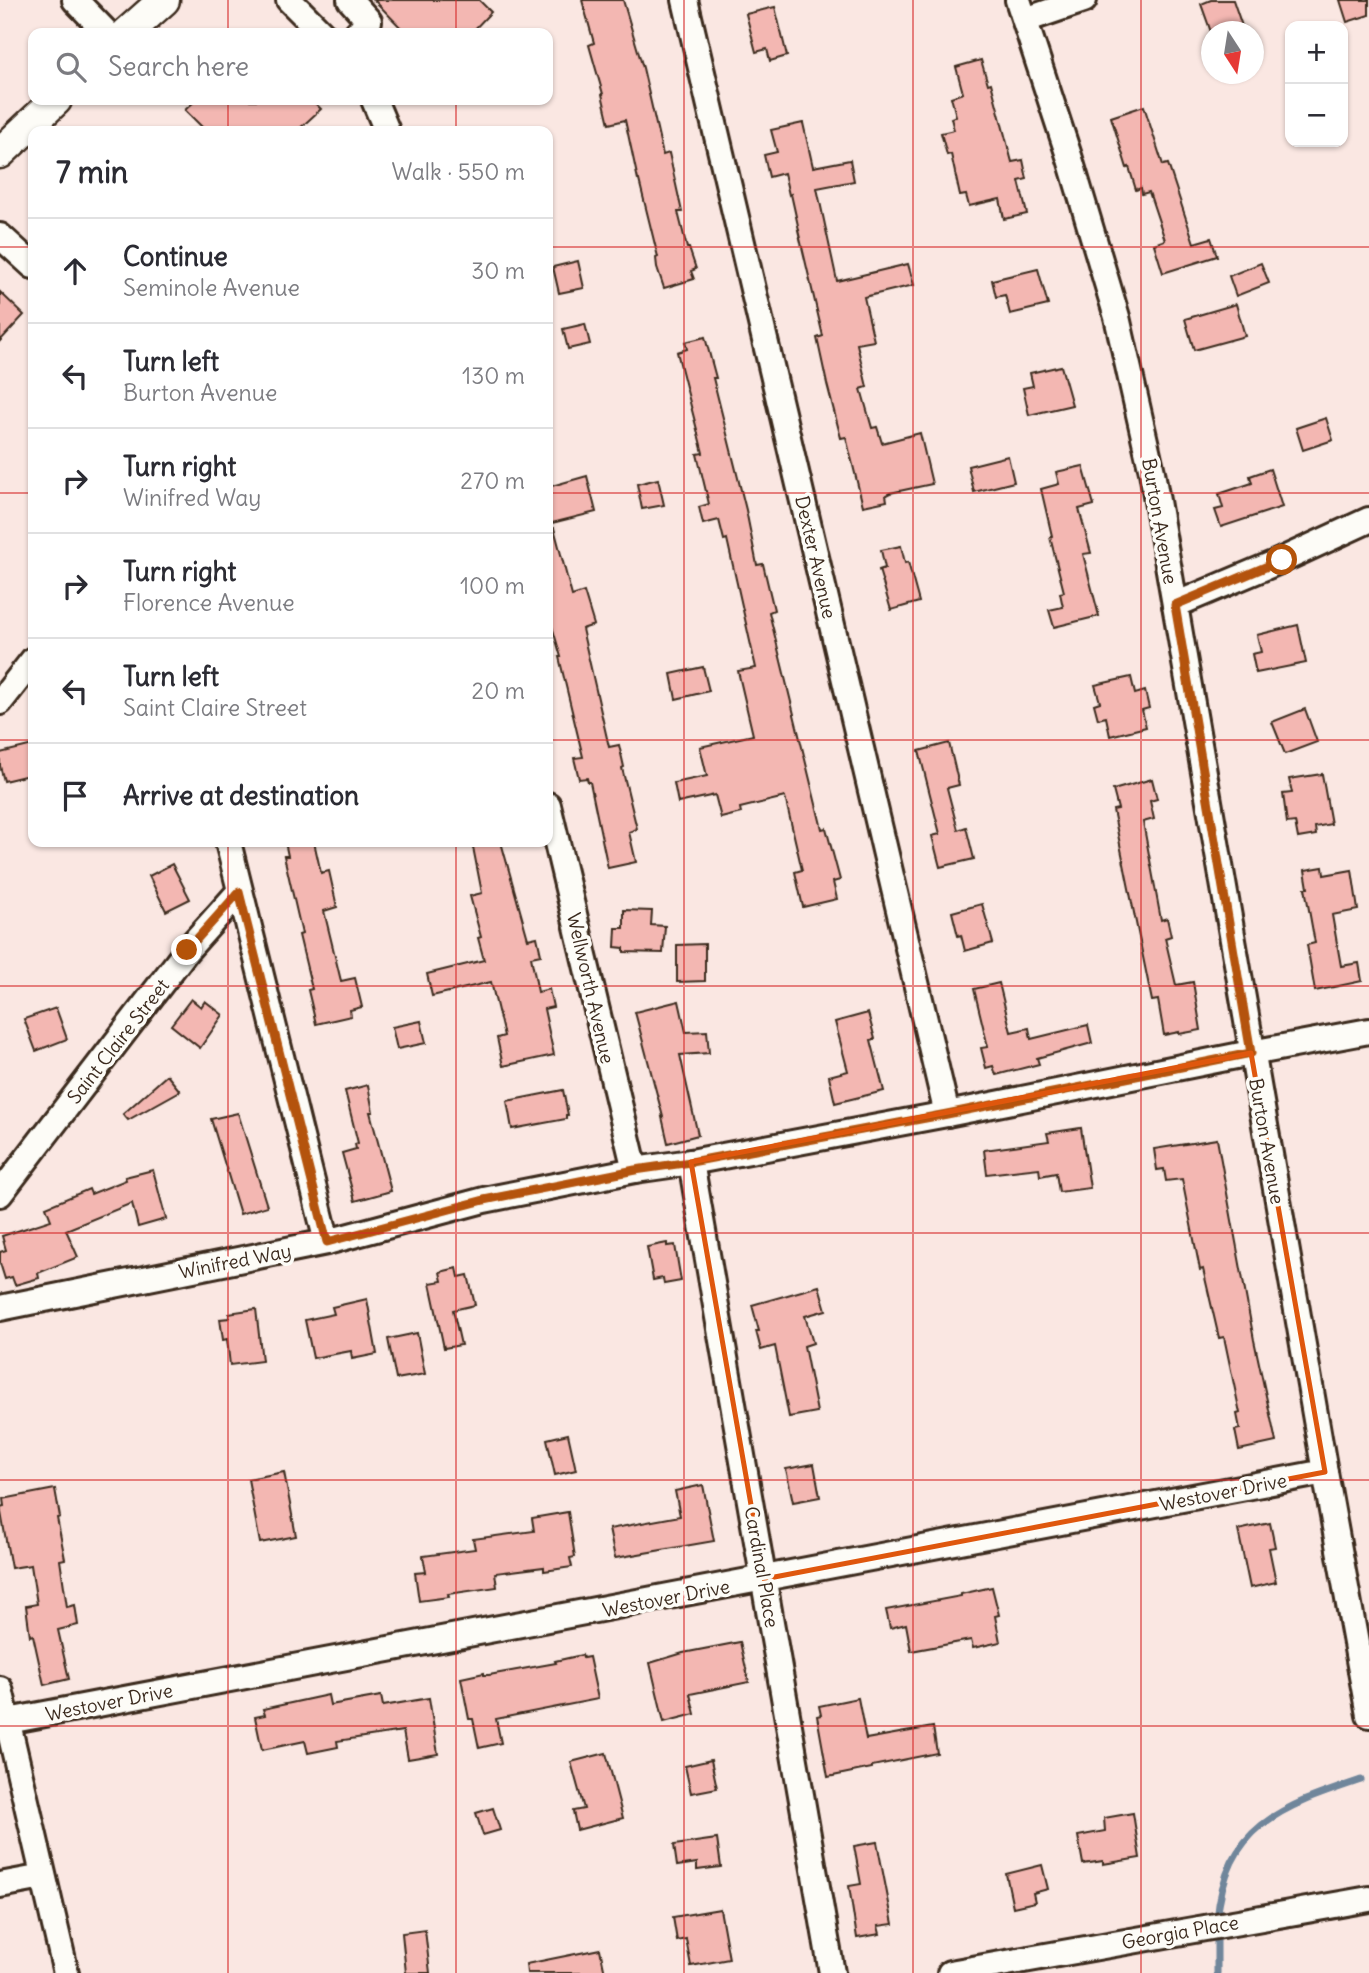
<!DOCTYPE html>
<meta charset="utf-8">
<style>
:root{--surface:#fff;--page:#f7f7f7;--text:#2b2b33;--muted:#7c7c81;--line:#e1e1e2}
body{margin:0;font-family:Delius,sans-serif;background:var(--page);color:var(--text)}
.controls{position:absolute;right:21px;top:21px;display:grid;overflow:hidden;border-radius:14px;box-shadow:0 2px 5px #0004}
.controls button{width:63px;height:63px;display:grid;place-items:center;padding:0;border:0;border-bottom:2px solid var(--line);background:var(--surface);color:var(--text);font:35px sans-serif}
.compass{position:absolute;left:1201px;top:21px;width:63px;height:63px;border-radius:50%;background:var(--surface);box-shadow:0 2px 5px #0004;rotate:168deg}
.stop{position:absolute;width:21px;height:21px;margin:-16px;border:5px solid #b45309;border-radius:50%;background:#fff}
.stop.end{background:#b45309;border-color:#fff;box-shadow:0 2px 7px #0008}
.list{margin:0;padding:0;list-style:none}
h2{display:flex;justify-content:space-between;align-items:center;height:91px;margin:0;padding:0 28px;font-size:30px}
h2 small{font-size:23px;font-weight:400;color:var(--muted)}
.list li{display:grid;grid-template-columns:46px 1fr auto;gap:21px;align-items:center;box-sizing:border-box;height:105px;padding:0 28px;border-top:2px solid var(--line)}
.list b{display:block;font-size:26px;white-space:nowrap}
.list p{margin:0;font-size:23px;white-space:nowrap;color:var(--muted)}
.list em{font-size:23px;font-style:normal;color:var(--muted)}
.icon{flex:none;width:38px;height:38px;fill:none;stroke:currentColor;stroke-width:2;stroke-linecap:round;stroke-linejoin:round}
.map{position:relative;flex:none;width:1369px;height:1973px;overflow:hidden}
.search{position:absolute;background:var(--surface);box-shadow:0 2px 5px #0004;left:28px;top:28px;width:525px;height:77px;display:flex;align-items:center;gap:18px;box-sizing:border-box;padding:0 24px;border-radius:14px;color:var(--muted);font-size:26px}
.panel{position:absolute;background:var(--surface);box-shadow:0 2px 5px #0004;left:28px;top:126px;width:525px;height:721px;border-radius:14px}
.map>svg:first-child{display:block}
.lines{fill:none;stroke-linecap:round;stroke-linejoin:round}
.stream{stroke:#6f869b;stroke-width:7}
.building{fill:#f3b7b2;stroke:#3b2a1e;stroke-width:2}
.minor-casing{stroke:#3b2a1e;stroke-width:30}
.major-casing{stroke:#3b2a1e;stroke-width:35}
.minor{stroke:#fdfcf7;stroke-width:24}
.major{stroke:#fdfcf7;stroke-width:30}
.route{stroke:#b45309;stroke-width:9}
.marked{fill:none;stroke:#df570d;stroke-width:5;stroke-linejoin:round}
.grid{fill:none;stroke:#d62828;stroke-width:2;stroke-opacity:0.55}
.labels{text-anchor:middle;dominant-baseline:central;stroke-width:7;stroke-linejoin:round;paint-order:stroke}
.street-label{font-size:19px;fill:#3b2a1e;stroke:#fdfcf7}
</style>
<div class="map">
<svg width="1369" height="1973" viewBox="0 0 1369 1973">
<rect width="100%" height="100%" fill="#fae7e2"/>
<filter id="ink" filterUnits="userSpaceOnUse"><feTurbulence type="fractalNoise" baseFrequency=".0143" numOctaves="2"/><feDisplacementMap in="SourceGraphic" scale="14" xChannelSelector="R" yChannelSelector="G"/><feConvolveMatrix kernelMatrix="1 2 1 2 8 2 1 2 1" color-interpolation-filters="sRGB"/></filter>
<g filter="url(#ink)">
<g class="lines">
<g class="stream">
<path d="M 1217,1920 C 1226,1825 1281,1807 1361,1780"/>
<path d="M 1217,1932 L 1217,1973"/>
</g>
</g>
<g class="building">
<path d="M 374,0 L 479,0 L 491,12 L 471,33 L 406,33 Z"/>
<path d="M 582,0 L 623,0 L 643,68 L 663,155 L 669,153 L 682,212 L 678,212 L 687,248 L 689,248 L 696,269 L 691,271 L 694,279 L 664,288 L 657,267 L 656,258 L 658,257 L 639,180 L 638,180 L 625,120 L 609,124 L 602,94 L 603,94 L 589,45 L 594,43 Z"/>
<path d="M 1211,0 L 1233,0 L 1244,32 L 1211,32 L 1201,4 Z"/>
<path d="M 1340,0 L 1369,0 L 1369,15 L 1347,22 Z"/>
<path d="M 775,7 L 787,56 L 770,61 L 767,49 L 756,52 L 746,14 Z"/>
<path d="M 981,60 L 988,84 L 991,83 L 1012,162 L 1023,160 L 1027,179 L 1019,181 L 1027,214 L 1004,219 L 1000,199 L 969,206 L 966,195 L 960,196 L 951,154 L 947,155 L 941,133 L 954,130 L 951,118 L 956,116 L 951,97 L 963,93 L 956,67 Z"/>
<path d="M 196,100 L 312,100 L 321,109 L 297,131 L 206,131 L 185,110 Z"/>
<path d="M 1144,106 L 1163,165 L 1168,164 L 1194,243 L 1211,238 L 1217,256 L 1163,273 L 1154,244 L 1165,240 L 1149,192 L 1142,194 L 1141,188 L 1136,190 L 1129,167 L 1127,168 L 1111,117 Z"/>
<path d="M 803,123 L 813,167 L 850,160 L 854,181 L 817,188 L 837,281 L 908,264 L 914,285 L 864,297 L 874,341 L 857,344 L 867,387 L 861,389 L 872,428 L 877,427 L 882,443 L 920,433 L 932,484 L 890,493 L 886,495 L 887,501 L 863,506 L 846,437 L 841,438 L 827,384 L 817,338 L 823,336 L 798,230 L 799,230 L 791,194 L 789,195 L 784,173 L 769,177 L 764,155 L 777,152 L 771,130 Z"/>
<path d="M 578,261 L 584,288 L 559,293 L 553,267 Z"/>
<path d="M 1261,263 L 1269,283 L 1236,296 L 1229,276 Z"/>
<path d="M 1038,269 L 1048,305 L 1010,314 L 1005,295 L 996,297 L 992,280 Z"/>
<path d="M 0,292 L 24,315 L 0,341 Z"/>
<path d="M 1236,304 L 1245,336 L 1194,350 L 1185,319 Z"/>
<path d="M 585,324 L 590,344 L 568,349 L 563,329 Z"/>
<path d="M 705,337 L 716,378 L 713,378 L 746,510 L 757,565 L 763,564 L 774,610 L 769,612 L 822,829 L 826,828 L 840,880 L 833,882 L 837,899 L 803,907 L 795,872 L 802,870 L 785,797 L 740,808 L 741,813 L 721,818 L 715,795 L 678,803 L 674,783 L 707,776 L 700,747 L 753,735 L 738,671 L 756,668 L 727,539 L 724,540 L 719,520 L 703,524 L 699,507 L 709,504 L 697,454 L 703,453 L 677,352 L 687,349 L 685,342 Z"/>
<path d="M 1061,366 L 1072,405 L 1029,415 L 1023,388 L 1033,386 L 1030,373 Z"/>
<path d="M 1326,418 L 1333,440 L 1303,450 L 1296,428 Z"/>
<path d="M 1008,456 L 1014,482 L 974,492 L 968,466 Z"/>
<path d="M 1083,466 L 1094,505 L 1079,509 L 1091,553 L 1083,554 L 1099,616 L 1054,627 L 1049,610 L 1063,607 L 1060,593 L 1064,592 L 1050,537 L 1052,536 L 1041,489 L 1059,484 L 1056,472 Z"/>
<path d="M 1270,469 L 1282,507 L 1221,527 L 1215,510 L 1223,508 L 1219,494 L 1252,483 L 1250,476 Z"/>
<path d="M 587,476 L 596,512 L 548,524 L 548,487 Z"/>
<path d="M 658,479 L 664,505 L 642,509 L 637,484 Z"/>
<path d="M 548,528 L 554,528 L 572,596 L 584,592 L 594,625 L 582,629 L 609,747 L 619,745 L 624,767 L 622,768 L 637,829 L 629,832 L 636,862 L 608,868 L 590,782 L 588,782 L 587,778 L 579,779 L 574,758 L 583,757 L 559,657 L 561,657 L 551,623 L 548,624 Z"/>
<path d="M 901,546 L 905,563 L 908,562 L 919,602 L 891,610 L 879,570 L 885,568 L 881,550 Z"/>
<path d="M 1298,625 L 1306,663 L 1256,673 L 1252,654 L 1261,652 L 1257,635 Z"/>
<path d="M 703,667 L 709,691 L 676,699 L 671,674 Z"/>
<path d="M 1131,677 L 1135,694 L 1145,691 L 1149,708 L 1142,710 L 1146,727 L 1110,736 L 1106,717 L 1098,719 L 1094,704 L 1100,702 L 1095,685 Z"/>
<path d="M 1305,709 L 1317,742 L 1285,754 L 1272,722 Z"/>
<path d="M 949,743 L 959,785 L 947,788 L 958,830 L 966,827 L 974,859 L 940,867 L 932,836 L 940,834 L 919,751 Z"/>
<path d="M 33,745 L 33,774 L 4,781 L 0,766 L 0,753 Z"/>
<path d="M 1322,774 L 1331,824 L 1315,827 L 1316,835 L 1298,838 L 1295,822 L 1287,823 L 1283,794 L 1292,793 L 1289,779 Z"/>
<path d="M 1152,779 L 1157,799 L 1150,801 L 1154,819 L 1143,822 L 1161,920 L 1167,918 L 1171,936 L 1165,938 L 1176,985 L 1193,982 L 1201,1030 L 1179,1034 L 1179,1032 L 1164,1035 L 1158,1000 L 1152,1001 L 1113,810 L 1118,809 L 1113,790 Z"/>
<path d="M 285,842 L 314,842 L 321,873 L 329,871 L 337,907 L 324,911 L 341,981 L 355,978 L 362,1007 L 350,1010 L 351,1016 L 316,1024 L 308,990 L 312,989 L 299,935 L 302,934 L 284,856 L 288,856 Z"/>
<path d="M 472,842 L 501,842 L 528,939 L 537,937 L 541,955 L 531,957 L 538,992 L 549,989 L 553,1007 L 544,1009 L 554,1055 L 503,1066 L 497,1038 L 504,1036 L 491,982 L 432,996 L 427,974 L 484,960 L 478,938 L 481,937 L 470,896 L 482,893 Z"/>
<path d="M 172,864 L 190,899 L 166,911 L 149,876 Z"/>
<path d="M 1323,867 L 1324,875 L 1352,870 L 1358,910 L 1332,915 L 1341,966 L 1359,963 L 1362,981 L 1315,991 L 1307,945 L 1315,943 L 1305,888 L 1308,888 L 1305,870 Z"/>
<path d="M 982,904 L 993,943 L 965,951 L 961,935 L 958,936 L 952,912 Z"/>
<path d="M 624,910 L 652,911 L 651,925 L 665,926 L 663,953 L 624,952 L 624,948 L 615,947 L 616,928 L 624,928 Z"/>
<path d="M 705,944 L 705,981 L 677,982 L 677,945 Z"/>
<path d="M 999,983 L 1011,1032 L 1029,1028 L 1031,1039 L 1088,1025 L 1092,1043 L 1037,1058 L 1039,1064 L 996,1075 L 993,1066 L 986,1068 L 981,1048 L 988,1047 L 974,989 Z"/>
<path d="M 191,999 L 201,1007 L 205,1001 L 223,1015 L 200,1048 L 171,1025 Z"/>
<path d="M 679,1001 L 686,1032 L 707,1031 L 709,1053 L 680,1055 L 698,1135 L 668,1143 L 662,1117 L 663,1117 L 635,1012 Z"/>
<path d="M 56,1008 L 67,1039 L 36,1051 L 24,1019 Z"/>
<path d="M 868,1013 L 875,1039 L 871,1040 L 884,1091 L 835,1103 L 829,1076 L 848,1071 L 835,1022 Z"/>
<path d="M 421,1021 L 426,1043 L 397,1049 L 392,1027 Z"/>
<path d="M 167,1075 L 180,1091 L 128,1120 L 123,1114 Z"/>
<path d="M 368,1085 L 373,1112 L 370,1112 L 391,1191 L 355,1201 L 342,1153 L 356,1149 L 355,1144 L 358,1143 L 345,1091 Z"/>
<path d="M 563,1090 L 568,1115 L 566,1115 L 566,1119 L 512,1129 L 507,1101 Z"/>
<path d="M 238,1113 L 267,1206 L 240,1214 L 211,1119 Z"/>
<path d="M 1081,1128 L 1090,1188 L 1059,1192 L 1056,1173 L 1040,1176 L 1039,1168 L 987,1174 L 984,1150 L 1049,1141 L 1047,1133 Z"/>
<path d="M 1217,1139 L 1254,1340 L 1276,1442 L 1239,1450 L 1235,1430 L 1240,1429 L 1237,1414 L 1240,1413 L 1224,1337 L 1219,1338 L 1203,1269 L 1200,1270 L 1182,1179 L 1166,1181 L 1164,1169 L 1157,1170 L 1154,1149 Z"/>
<path d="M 153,1170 L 166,1219 L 138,1227 L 132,1203 L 66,1230 L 78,1257 L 38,1273 L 39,1278 L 15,1285 L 12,1277 L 5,1279 L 0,1263 L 0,1252 L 6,1250 L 2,1236 L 51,1220 L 46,1207 L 89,1189 L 91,1194 L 126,1180 L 125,1177 Z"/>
<path d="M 667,1243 L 667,1246 L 675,1245 L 681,1281 L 664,1284 L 663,1278 L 653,1280 L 647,1247 Z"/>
<path d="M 457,1268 L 459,1277 L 468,1275 L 475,1305 L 453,1310 L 461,1345 L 444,1348 L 430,1283 L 442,1281 L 440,1272 Z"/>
<path d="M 819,1286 L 826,1310 L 805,1316 L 813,1343 L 804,1346 L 817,1412 L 789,1417 L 775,1346 L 761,1350 L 756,1331 L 759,1331 L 752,1305 Z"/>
<path d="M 367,1299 L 377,1354 L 352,1359 L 351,1351 L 313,1358 L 305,1320 L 334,1314 L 332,1307 Z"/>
<path d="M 256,1309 L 262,1361 L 230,1365 L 227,1339 L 223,1340 L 220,1319 L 229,1318 L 229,1314 L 235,1313 L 235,1312 Z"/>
<path d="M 417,1333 L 425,1374 L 396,1379 L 388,1339 Z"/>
<path d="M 568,1434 L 576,1470 L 555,1475 L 547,1439 Z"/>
<path d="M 814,1464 L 820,1497 L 793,1502 L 786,1469 Z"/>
<path d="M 284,1472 L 296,1536 L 260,1543 L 248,1479 Z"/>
<path d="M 703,1485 L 714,1541 L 615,1558 L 609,1529 L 680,1516 L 675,1491 Z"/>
<path d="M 55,1489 L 60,1517 L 57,1518 L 65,1559 L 60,1560 L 67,1607 L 75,1605 L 78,1625 L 58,1630 L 69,1679 L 44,1685 L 33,1635 L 30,1636 L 26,1606 L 37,1604 L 31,1565 L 11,1568 L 0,1507 L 4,1506 L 3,1499 Z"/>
<path d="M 568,1512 L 575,1557 L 570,1558 L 572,1567 L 544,1571 L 544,1567 L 495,1573 L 497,1587 L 448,1594 L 449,1597 L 419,1601 L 415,1573 L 426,1572 L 423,1556 L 475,1549 L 473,1539 L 534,1531 L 532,1518 Z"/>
<path d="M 1270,1523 L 1275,1547 L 1269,1548 L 1276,1582 L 1250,1588 L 1238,1530 Z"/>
<path d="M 992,1587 L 999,1615 L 995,1616 L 1000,1642 L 973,1648 L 971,1640 L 911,1651 L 906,1624 L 890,1628 L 886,1610 L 961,1596 L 961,1594 Z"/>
<path d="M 740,1642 L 749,1682 L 690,1694 L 695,1714 L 664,1722 L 650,1663 L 683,1653 Z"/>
<path d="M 582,1655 L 583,1658 L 589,1657 L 598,1699 L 496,1719 L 501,1743 L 479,1748 L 473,1719 L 469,1719 L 461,1678 L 484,1673 L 484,1675 L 489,1675 L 556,1663 L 555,1661 Z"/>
<path d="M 328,1695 L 330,1705 L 381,1696 L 383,1706 L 429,1698 L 438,1754 L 408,1759 L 403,1731 L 337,1741 L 338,1747 L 308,1753 L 305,1741 L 262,1750 L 255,1717 L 265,1715 L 263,1709 Z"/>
<path d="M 858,1698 L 866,1739 L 933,1727 L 937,1753 L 872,1766 L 872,1768 L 828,1777 L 817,1716 L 821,1715 L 819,1706 Z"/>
<path d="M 606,1753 L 623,1818 L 577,1830 L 573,1811 L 584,1809 L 571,1762 Z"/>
<path d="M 711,1760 L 717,1788 L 691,1793 L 685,1766 Z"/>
<path d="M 493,1808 L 500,1830 L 483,1835 L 476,1813 Z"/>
<path d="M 1133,1813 L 1140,1858 L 1103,1864 L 1103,1861 L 1083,1864 L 1078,1836 L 1105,1831 L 1104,1818 Z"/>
<path d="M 717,1839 L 721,1867 L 697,1870 L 697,1863 L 677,1866 L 674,1845 Z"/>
<path d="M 877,1842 L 893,1924 L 878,1926 L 880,1934 L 857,1938 L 849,1886 L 861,1884 L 854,1846 Z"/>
<path d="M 1042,1865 L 1048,1889 L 1033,1893 L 1035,1902 L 1013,1907 L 1006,1874 Z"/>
<path d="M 720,1909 L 729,1959 L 691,1966 L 686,1939 L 677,1941 L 673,1917 Z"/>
<path d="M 425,1930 L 430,1973 L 406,1973 L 402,1933 Z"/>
<path d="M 600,1949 L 605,1973 L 527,1973 L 526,1964 Z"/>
</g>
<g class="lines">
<defs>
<g id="minor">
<path d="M 75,0 L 107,33"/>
<path d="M 289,0 L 322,33"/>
<path d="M 350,0 L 369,21 L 357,33"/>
<path d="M 685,0 L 947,1114"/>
<path d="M 1018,0 L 1070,159 L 1117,317 L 1152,472 L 1325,1472 L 1369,1715"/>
<path d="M 1025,20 L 1084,0"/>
<path d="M 374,100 L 387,131"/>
<path d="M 0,236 L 33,266"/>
<path d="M 1175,605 L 1282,560 L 1369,520"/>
<path d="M 0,702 L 33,660"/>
<path d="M 548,805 L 635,1170"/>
<path d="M 228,842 L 327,1242"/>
<path d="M 691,1162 L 832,1973"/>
<path d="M 0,1194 L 187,950 L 239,892"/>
<path d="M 0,1308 L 327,1242 L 484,1200 L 635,1170 L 691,1162 L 947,1114 L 1251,1053 L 1369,1031"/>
<path d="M 0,1689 L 66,1973"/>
<path d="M 8,1721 L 1325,1472"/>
<path d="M 0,1885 L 43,1877"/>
<path d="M 950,1973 L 1369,1899"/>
</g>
<g id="major">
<path d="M 127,33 L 164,0"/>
<path d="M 0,153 L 56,100"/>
</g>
</defs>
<use href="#minor" class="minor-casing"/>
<use href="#major" class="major-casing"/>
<use href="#minor" class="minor"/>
<use href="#major" class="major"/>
</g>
</g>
<g class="lines" filter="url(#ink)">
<path class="route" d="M 187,950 L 239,892 L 327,1242 L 484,1200 L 635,1170 L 691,1162 L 947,1114 L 1251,1053 L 1175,605 L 1282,560"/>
</g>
<path class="marked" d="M 1251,1053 L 1325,1472 L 764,1579 L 691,1162 Z"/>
<path class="grid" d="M 228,0 L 228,33M 456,0 L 456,33M 684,0 L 684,1973M 913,0 L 913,1973M 1141,0 L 1141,1973M 228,100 L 228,131M 456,100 L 456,131M 0,247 L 33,247M 548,247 L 1369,247M 0,493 L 33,493M 548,493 L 1369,493M 0,740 L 33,740M 548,740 L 1369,740M 228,842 L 228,1973M 456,842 L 456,1973M 0,986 L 1369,986M 0,1233 L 1369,1233M 0,1480 L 1369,1480M 0,1726 L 1369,1726"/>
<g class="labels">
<g class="street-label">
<text transform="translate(1160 521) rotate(80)">Burton Avenue</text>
<text transform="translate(816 557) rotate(77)">Dexter Avenue</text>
<text transform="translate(591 988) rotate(77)">Wellworth Avenue</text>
<text transform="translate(118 1041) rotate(-52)">Saint Claire Street</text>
<text transform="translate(1267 1141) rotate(80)">Burton Avenue</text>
<text transform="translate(235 1261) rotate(-11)">Winifred Way</text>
<text transform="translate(1223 1492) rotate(-11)">Westover Drive</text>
<text transform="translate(762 1567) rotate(80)">Cardinal Place</text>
<text transform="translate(666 1598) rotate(-11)">Westover Drive</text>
<text transform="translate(109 1702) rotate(-11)">Westover Drive</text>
<text transform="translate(1180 1932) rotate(-10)">Georgia Place</text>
</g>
</g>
</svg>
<div class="controls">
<button>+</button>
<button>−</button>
</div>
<svg class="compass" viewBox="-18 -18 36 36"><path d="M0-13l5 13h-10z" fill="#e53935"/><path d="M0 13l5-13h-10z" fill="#7c7c81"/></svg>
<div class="stop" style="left:1282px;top:560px"></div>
<div class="stop end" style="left:187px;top:950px"></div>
<div class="search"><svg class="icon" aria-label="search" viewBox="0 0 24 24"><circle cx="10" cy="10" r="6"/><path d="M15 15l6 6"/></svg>Search here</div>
<section class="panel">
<h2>7 min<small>Walk · 550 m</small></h2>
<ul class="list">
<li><svg class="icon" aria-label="ahead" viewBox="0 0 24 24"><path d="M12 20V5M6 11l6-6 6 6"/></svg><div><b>Continue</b><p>Seminole Avenue</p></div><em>30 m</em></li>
<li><svg class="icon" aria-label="left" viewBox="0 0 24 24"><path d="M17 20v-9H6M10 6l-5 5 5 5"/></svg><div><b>Turn left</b><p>Burton Avenue</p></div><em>130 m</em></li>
<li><svg class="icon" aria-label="right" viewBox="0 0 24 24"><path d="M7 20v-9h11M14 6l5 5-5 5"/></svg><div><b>Turn right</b><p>Winifred Way</p></div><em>270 m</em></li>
<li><svg class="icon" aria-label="right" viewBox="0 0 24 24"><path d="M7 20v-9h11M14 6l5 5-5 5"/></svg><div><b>Turn right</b><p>Florence Avenue</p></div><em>100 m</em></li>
<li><svg class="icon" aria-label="left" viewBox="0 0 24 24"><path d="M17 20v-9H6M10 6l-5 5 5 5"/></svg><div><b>Turn left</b><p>Saint Claire Street</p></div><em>20 m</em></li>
<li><svg class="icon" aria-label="arrive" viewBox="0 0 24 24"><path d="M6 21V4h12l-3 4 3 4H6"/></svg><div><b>Arrive at destination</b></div></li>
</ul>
</section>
</div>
